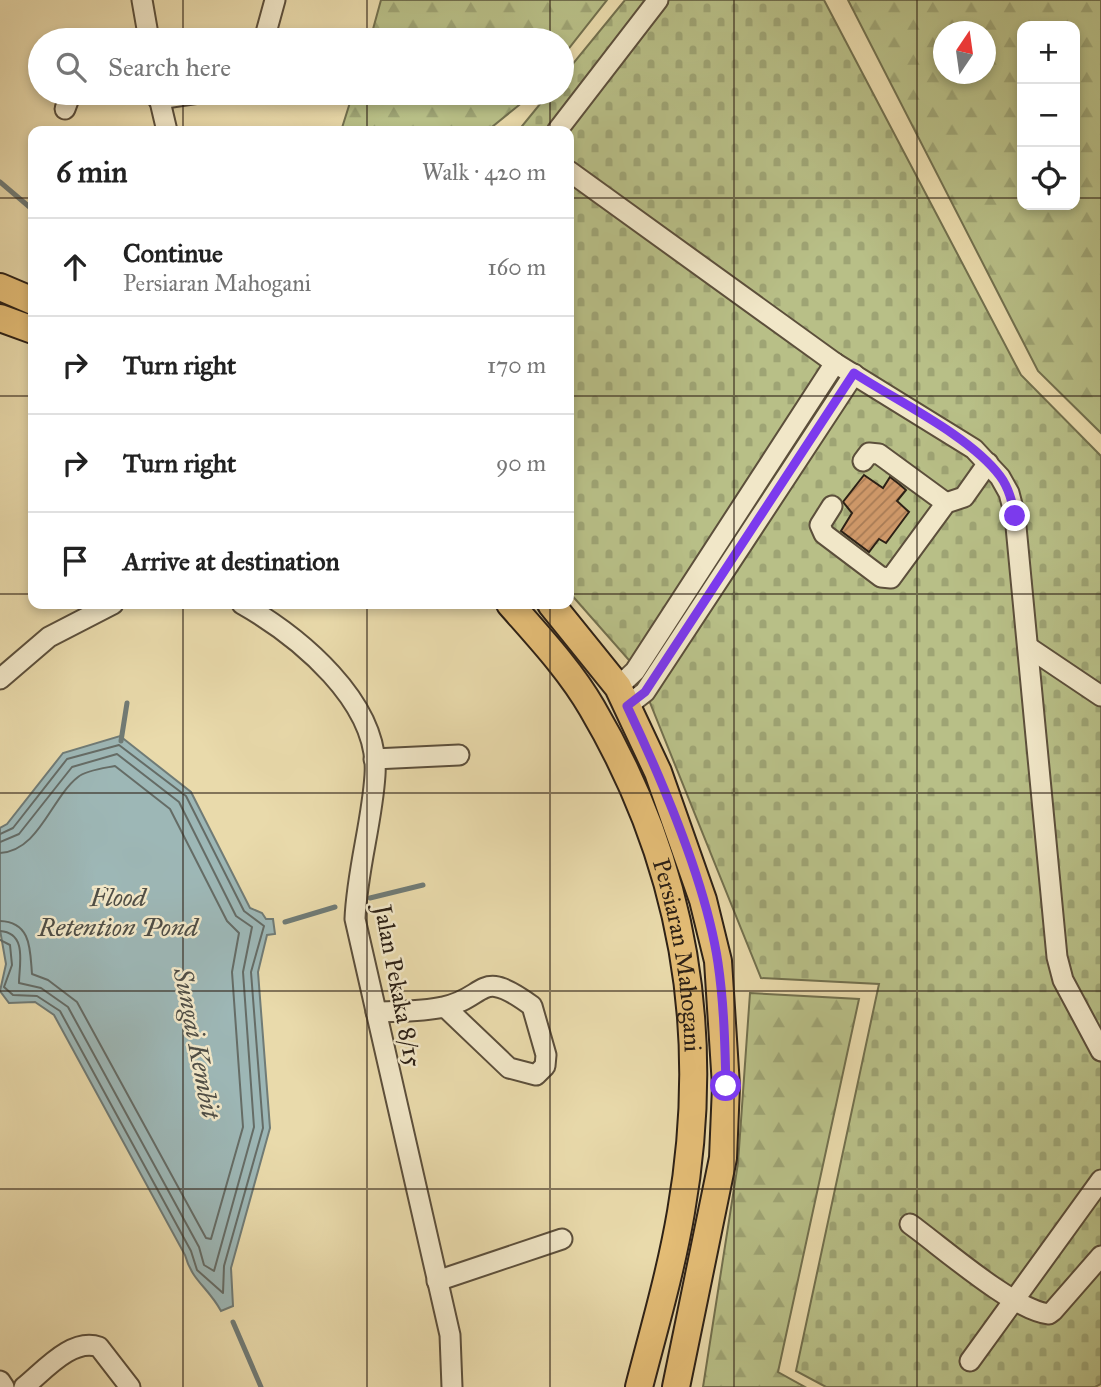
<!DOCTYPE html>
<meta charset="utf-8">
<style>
:root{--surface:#fff;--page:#f6f6f6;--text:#222;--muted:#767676;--line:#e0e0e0}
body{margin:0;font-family:"IM FELL Great Primer",serif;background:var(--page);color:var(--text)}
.controls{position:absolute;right:21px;top:21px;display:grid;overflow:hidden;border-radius:14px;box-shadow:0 4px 10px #0003}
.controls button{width:63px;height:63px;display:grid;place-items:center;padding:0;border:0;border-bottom:2px solid var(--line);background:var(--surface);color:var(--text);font:35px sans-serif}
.compass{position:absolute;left:933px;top:21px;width:63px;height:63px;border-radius:50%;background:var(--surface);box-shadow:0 4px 10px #0003;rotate:13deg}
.stop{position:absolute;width:21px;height:21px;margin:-16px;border:5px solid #7c3aed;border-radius:50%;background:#fff}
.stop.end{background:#7c3aed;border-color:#fff;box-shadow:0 2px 7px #0008}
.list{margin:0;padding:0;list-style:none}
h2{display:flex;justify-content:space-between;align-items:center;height:91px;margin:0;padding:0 28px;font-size:30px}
h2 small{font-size:23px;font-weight:400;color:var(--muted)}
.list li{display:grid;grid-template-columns:46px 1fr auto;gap:21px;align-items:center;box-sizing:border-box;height:98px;padding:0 28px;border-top:2px solid var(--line)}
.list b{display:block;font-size:26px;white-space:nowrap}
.list p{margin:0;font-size:23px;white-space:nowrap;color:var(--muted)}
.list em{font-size:23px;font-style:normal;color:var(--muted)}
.icon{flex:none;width:38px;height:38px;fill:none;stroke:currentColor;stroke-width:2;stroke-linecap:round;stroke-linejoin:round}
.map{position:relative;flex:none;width:1101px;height:1387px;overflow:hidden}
.search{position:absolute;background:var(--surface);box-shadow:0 4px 10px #0003;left:28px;top:28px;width:546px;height:77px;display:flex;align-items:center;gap:18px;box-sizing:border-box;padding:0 24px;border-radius:38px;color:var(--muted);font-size:26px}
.panel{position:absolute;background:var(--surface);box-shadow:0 4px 10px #0003;left:28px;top:126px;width:546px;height:483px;border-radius:14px}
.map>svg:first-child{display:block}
.forest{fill:url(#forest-firs);stroke:#72704e;stroke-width:2;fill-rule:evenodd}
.cemetery{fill:url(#cemetery-stones);stroke:#72704e;stroke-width:2}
.water{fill:#9db7b6;stroke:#707b76;stroke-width:2}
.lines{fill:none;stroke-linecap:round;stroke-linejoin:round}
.shore{stroke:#656c66;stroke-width:2}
.stream{stroke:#707b76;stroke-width:5}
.building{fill:url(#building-hatch);stroke:#2d2116;stroke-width:2}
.minor-casing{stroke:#5c4f3b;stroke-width:23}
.major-casing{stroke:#2d2116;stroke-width:30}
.minor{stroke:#f1e7c8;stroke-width:19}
.major{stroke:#e4bd76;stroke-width:26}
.route{stroke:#7c3aed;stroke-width:9}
.grid{fill:none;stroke:#2d2116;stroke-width:2;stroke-opacity:0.55}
.labels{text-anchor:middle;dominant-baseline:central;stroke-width:5;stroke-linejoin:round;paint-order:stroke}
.street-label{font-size:24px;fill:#2d2116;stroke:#f1e7c8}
.water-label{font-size:26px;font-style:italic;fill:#4f4e46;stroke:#f1e7c8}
</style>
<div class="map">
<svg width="1101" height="1387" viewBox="0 0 1101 1387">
<defs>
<pattern id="forest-firs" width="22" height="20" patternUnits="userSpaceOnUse" patternTransform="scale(1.75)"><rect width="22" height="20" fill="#b8bf87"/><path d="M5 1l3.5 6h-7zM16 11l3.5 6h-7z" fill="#9ea474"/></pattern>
<pattern id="cemetery-stones" width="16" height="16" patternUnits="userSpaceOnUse" patternTransform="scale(1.75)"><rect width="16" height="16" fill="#b8bf87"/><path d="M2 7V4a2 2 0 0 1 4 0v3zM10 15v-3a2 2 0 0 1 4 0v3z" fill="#9ea474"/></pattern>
<pattern id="building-hatch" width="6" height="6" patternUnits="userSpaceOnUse" patternTransform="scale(1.75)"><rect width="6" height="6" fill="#cd9768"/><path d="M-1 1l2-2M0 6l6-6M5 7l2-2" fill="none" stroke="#a77b55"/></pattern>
</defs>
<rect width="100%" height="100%" fill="#e9daab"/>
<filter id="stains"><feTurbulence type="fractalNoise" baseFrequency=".00286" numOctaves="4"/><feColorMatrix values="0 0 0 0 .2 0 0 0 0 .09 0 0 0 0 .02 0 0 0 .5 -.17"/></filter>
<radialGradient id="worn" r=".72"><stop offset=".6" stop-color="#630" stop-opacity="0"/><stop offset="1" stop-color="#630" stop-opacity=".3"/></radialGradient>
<g class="forest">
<path d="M 381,0 L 607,0 L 562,57 L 562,40 L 370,40 Z"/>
<path d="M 848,0 L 1101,0 L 1101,433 L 1038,371 ZM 1022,26 L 1075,26 L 1075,205 L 1022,205 ZM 944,32 L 986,32 L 986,74 L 944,74 Z"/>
<path d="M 353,93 L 534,93 L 487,131 L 341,131 Z"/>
<path d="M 750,993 L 859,999 L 778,1372 L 805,1387 L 703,1387 L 738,1163 Z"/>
</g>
<path class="cemetery" d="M 625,0 L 824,0 L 1021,375 L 1101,456 L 1101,1384 L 1095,1387 L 826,1387 L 796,1371 L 879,984 L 761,978 L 636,668 L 569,592 L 569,131 L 518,131 L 549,93 L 562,93 L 562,77 Z"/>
<path class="water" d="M 120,736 L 191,792 L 250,908 L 262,913 L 266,919 L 273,919 L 275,934 L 267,935 L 258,972 L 270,1128 L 231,1268 L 233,1306 L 221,1311 C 208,1287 192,1281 185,1255 L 54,1015 L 35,1002 L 9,1003 L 0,991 L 6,964 L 0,930 L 0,828 L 7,824 L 63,753 Z"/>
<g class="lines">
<g class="shore">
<path d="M 0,834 L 13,828 L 67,759 L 119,745 L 186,796 L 244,911 L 264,926 L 251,972 L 263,1128 L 224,1266 L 223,1293 L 197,1270 L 191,1251 L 60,1011 L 37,996 L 13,995 L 4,987 L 12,965 L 10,945 L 0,940"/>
<path d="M 0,842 L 19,834 L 72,767 L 117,754 L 179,802 L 236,916 L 252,927 L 243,972 L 254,1127 L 214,1271 L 204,1265 L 199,1247 L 68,1007 L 41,988 L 19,983 C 19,965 28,933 0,931"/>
<path d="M 0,853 C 39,851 51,798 78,777 C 86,770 105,768 115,766 L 170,809 L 227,921 L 239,933 L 232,972 L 243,1127 L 211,1239 L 206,1238 L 77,1002 L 48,980 L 32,974 C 30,951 32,922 0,921"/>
</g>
<g class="stream">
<path d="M 0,182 L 33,210"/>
<path d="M 121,741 L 127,703"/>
<path d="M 370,898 L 423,885"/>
<path d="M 285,922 L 335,907"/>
<path d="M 233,1322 L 261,1387"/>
</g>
</g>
<path class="building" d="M 864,475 L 883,488 L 890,477 L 899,484 L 906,490 L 897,501 L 909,512 L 886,543 L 879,539 L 869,552 L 841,531 L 852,513 L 843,502 Z"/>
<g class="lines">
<defs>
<g id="minor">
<path d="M 142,0 L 149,40"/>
<path d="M 264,40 L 275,0"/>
<path d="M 158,93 L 167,131"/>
<path d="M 158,99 L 199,93"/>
<path d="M 65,109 L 71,93"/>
<path d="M 557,131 L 658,0"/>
<path d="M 569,171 L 835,363 L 974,449 L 1000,477 L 1009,493 L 1015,516 L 1057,957 L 1063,980 L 1101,1051"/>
<path d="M 863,461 L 869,453 L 879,454 L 946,503"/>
<path d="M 832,506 L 820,525 L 824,534 L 881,577 L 891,578 L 946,503 L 964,497 L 988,463"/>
<path d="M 242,604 C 298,636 380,702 375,775 C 372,823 357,870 355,919 L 450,1335 L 452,1387"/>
<path d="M 1028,647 L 1101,696"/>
<path d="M 0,679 L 49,637 L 113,604"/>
<path d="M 618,687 L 635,671 L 835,363"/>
<path d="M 627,706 L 645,692 L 854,374"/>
<path d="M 374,759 L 459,755"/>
<path d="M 376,1012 C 398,1011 422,1012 443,1007 C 488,998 478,966 532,1006 L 546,1055 L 545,1066 L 536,1075 L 509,1068 L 445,1007"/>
<path d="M 910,1224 C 942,1247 1013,1310 1049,1314 L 1053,1311 L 1101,1256"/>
<path d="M 437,1281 L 562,1239"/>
<path d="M 970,1361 L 1101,1180"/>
<path d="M 0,1381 L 4,1387"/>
<path d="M 24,1387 C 43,1372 72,1337 99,1347 L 130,1387"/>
</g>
<g id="major">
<path d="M 0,287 L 33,301"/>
<path d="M 0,318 L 33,330"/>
<path id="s1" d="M 510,604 C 539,637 570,670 592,708 C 684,864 712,1034 681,1212 C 671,1271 654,1329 639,1387"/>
<path d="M 551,604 L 618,687 L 658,772 L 703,900 L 718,961 L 726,1086 L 723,1158 L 676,1387"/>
</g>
</defs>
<use href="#minor" class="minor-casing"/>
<use href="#major" class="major-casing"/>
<use href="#minor" class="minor"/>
<use href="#major" class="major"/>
</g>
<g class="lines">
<path class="route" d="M 726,1086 C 725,1045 724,1004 718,963 C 706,882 662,780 627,706 L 645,692 L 854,373 C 897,401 970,436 1000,476 C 1009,488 1012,502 1015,516"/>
</g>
<path class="grid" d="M 183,0 L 183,40M 367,0 L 367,40M 550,0 L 550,40M 734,0 L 734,1387M 917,0 L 917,1387M 183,93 L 183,131M 367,93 L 367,131M 550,93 L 550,131M 0,198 L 33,198M 569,198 L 1022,198M 1075,198 L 1101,198M 0,396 L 33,396M 569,396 L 1101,396M 0,594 L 33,594M 569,594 L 1101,594M 183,604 L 183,1387M 367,604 L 367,1387M 550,604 L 550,1387M 0,793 L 1101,793M 0,991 L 1101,991M 0,1189 L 1101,1189"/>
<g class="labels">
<g class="street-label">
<text stroke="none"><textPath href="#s1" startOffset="397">Persiaran Mahogani</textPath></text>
<text transform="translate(398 986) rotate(79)">Jalan Pekaka 8/15</text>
</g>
<g class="water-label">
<text x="118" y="897">Flood<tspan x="118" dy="30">Retention Pond</tspan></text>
<text transform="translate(197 1043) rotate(79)">Sungai Kembit</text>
</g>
</g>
<rect width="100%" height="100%" filter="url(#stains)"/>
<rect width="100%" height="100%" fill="url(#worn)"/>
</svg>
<div class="controls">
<button>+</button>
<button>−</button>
<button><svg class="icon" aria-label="locate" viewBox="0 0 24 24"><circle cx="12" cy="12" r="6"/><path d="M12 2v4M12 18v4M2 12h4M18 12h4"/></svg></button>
</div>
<svg class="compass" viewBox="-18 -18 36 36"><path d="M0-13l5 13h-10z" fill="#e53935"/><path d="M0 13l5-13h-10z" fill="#767676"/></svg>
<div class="stop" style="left:726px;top:1086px"></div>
<div class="stop end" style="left:1015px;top:516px"></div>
<div class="search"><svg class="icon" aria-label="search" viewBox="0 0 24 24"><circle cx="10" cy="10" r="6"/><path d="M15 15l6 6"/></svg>Search here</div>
<section class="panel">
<h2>6 min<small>Walk · 420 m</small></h2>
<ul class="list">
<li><svg class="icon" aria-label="ahead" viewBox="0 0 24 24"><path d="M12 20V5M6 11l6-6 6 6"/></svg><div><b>Continue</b><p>Persiaran Mahogani</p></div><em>160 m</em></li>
<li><svg class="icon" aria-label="right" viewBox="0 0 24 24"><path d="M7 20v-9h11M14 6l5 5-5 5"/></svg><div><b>Turn right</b></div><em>170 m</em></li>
<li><svg class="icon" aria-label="right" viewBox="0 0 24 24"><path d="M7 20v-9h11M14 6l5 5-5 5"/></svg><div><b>Turn right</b></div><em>90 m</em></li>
<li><svg class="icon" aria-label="arrive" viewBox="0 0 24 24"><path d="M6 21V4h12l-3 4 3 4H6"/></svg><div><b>Arrive at destination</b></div></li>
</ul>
</section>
</div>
